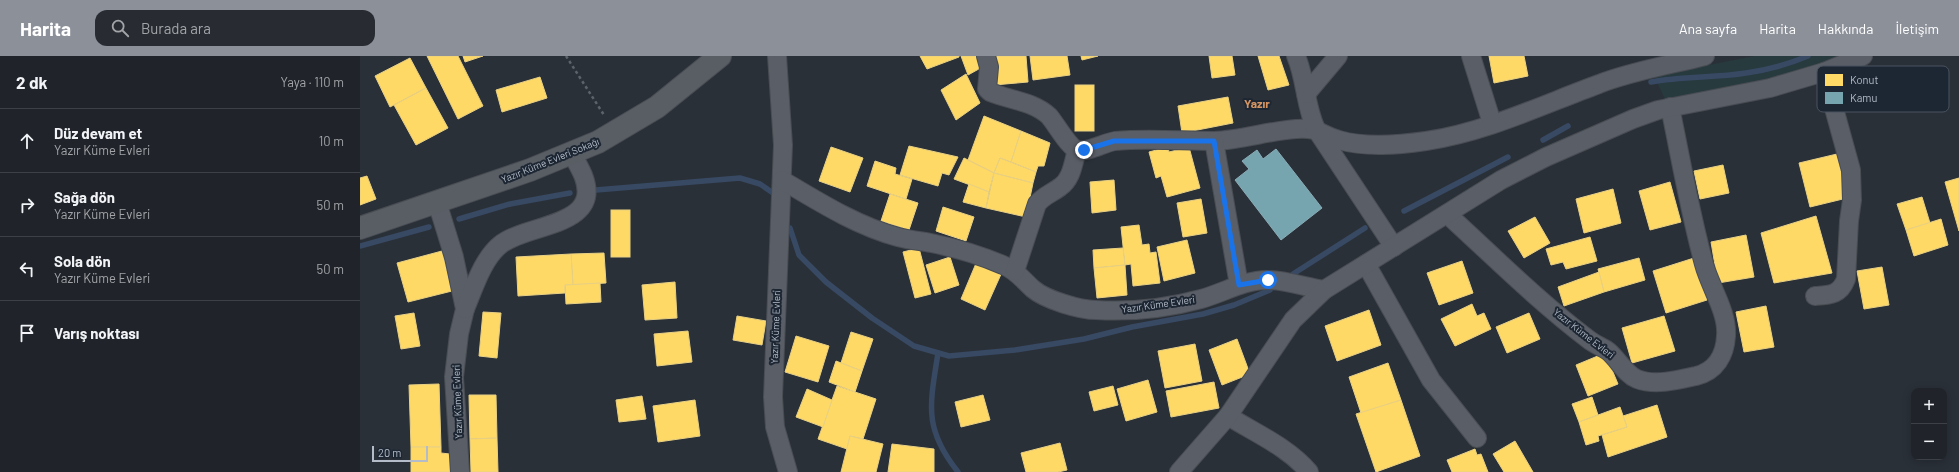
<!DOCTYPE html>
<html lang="tr">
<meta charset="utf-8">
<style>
:root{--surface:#20242a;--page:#282c32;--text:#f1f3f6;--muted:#a2a4a8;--line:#3d4147;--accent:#8c9099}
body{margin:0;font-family:Barlow,sans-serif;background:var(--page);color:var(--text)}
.controls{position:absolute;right:12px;bottom:12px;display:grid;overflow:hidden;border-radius:8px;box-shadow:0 2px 10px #0003}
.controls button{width:36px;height:36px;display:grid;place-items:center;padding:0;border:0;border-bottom:1px solid var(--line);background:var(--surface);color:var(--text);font:20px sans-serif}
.scale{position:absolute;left:12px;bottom:10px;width:56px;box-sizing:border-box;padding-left:4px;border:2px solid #b4bcc9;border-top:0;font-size:11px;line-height:14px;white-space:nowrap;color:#b4bcc9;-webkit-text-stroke:3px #1d2633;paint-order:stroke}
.stop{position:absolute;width:12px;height:12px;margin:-9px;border:3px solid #1a73e8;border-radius:50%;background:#fff}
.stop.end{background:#1a73e8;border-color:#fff;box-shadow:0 1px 4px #0008}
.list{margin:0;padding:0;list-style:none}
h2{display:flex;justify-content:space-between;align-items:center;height:52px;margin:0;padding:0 16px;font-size:17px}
h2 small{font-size:13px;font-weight:400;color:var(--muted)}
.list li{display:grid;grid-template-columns:26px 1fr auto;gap:12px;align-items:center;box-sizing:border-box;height:64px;padding:0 16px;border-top:1px solid var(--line)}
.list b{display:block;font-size:15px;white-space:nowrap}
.list p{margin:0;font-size:13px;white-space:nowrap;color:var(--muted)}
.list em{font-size:13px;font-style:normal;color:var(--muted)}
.icon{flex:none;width:22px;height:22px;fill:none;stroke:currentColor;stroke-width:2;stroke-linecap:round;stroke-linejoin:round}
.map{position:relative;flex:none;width:1599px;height:416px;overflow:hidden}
header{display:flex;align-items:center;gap:24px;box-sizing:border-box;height:56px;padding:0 20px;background:var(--accent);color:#fff}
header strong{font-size:19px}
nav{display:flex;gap:22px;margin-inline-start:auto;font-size:14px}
.search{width:280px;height:36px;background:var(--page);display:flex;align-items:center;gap:10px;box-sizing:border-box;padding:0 14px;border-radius:12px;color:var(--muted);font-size:15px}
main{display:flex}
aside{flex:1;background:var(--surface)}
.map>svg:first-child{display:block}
.green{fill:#273a3e}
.homes{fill:#ffd966;stroke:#e8d084}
.public{fill:#76a5af;stroke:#89acb7}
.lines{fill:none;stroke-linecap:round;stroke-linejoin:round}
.stream{stroke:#384963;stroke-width:5.5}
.street-casing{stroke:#484c53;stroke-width:20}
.secondary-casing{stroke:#484c53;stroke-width:24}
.path{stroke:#5d636a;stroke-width:2.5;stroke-dasharray:3 3;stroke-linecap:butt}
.street{stroke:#5a5e66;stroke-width:18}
.secondary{stroke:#595d64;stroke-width:22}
.route{stroke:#1a73e8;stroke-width:5}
.labels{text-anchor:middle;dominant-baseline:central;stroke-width:4;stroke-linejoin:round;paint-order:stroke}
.street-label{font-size:10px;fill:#b4bcc9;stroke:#1d2633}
.quarter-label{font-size:12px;font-weight:bold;fill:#d59563;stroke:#1d2633}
.key{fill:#1d2633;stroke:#4a5360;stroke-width:1}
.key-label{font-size:11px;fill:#b4bcc9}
</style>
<header>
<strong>Harita</strong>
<div class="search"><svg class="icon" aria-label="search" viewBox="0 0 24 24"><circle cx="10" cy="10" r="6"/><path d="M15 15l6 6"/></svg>Burada ara</div>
<nav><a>Ana sayfa</a><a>Harita</a><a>Hakkında</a><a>İletişim</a></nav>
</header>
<main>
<aside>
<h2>2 dk<small>Yaya · 110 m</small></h2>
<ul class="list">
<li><svg class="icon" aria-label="ahead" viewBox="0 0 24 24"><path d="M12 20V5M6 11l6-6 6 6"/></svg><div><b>Düz devam et</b><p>Yazır Küme Evleri</p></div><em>10 m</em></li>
<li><svg class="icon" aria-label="right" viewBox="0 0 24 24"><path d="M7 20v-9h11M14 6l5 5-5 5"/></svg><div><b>Sağa dön</b><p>Yazır Küme Evleri</p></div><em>50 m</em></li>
<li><svg class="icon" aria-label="left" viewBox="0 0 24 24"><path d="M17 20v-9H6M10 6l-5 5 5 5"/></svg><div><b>Sola dön</b><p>Yazır Küme Evleri</p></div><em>50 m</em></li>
<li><svg class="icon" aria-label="arrive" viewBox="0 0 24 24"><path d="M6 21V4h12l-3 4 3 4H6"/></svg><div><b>Varış noktası</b></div></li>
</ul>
</aside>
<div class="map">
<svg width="1599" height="416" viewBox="0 0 1599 416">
<rect width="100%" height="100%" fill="#2a3038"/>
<path class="green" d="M 1394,0 L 1484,0 L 1438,16 L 1388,29 L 1305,43 L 1294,20 Z"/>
<g class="homes">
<path d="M 67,0 L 98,0 L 123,50 L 98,63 Z"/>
<path d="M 103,0 L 123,0 L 105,6 Z"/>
<path d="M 560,0 L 599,0 L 599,1 L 567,13 Z"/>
<path d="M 601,0 L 622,0 L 626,9 L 608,19 Z"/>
<path d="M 632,0 L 666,0 L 668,26 L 634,29 Z"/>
<path d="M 670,0 L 707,0 L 710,19 L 673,24 Z"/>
<path d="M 721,0 L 738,0 L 722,4 Z"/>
<path d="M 849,0 L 872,0 L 875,19 L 852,22 Z"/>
<path d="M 898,0 L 919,0 L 929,29 L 908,34 Z"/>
<path d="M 1129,0 L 1164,0 L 1168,20 L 1134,27 Z"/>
<path d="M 50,2 L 66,32 L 30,51 L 15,20 Z"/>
<path d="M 606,18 L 620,47 L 596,64 L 581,34 Z"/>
<path d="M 180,21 L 187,42 L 142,56 L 136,34 Z"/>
<rect x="715" y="29" width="19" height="46"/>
<path d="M 66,32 L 88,72 L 56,89 L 34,49 Z"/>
<path d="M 868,41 L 873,67 L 822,77 L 818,50 Z"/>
<path d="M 624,60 L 661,75 L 651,106 L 640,102 L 634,117 L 608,104 Z"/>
<path d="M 661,75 L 690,87 L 684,110 L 678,110 L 676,116 L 651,106 Z"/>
<path d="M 549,90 L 598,101 L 589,119 L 582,117 L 578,130 L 540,119 Z"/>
<path d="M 471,91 L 503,102 L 490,136 L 459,125 Z"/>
<path d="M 808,91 L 809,96 L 829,91 L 840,132 L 807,141 L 801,120 L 796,122 L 789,96 Z"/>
<path d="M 1477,98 L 1487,142 L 1450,151 L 1439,107 Z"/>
<path d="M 604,102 L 634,117 L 629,136 L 594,123 Z"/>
<path d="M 640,102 L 676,116 L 673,127 L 634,117 Z"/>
<path d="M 515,105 L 536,112 L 535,118 L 552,123 L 546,143 L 507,130 Z"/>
<path d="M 1363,109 L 1369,137 L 1340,143 L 1334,115 Z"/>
<path d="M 634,117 L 673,127 L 666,161 L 626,152 Z"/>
<path d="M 7,120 L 16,143 L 0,149 L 0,122 Z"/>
<path d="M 1599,122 L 1599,175 L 1585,126 Z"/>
<path d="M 754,124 L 756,154 L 732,157 L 730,126 Z"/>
<path d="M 1310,126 L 1321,166 L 1290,174 L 1279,135 Z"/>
<path d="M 609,128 L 629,136 L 626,152 L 603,146 Z"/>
<path d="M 1253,133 L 1261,167 L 1224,177 L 1216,143 Z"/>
<path d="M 530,138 L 558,147 L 549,174 L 521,165 Z"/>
<path d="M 1562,141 L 1570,167 L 1546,174 L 1537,148 Z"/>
<path d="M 841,143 L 847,177 L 823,181 L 817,147 Z"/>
<path d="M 583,151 L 614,161 L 606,185 L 576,175 Z"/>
<rect x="251" y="154" width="19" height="47"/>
<path d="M 1456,160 L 1472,217 L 1414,227 L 1401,177 Z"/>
<path d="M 1175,161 L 1190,187 L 1164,202 L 1148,175 Z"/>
<path d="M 1581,163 L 1588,189 L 1554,200 L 1546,174 Z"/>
<path d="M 779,169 L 782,189 L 789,188 L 790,197 L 796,196 L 800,227 L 773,230 L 771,208 L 765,209 L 761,171 Z"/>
<path d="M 1386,179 L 1394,221 L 1358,227 L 1351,186 Z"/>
<path d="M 1230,181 L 1237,205 L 1206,213 L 1203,206 L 1191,209 L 1186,193 Z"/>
<path d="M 827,184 L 835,217 L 804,225 L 797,191 Z"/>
<path d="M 559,192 L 571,238 L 555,242 L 543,196 Z"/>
<path d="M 763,192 L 765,209 L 734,212 L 733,194 Z"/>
<path d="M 82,195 L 92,235 L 48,246 L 37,207 Z"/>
<path d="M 244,197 L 246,227 L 213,229 L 211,198 Z"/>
<path d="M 211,198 L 213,229 L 205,229 L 205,237 L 158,240 L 156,201 Z"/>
<path d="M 590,201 L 599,229 L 575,237 L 566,209 Z"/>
<path d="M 1279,202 L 1285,224 L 1244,236 L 1238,213 Z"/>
<path d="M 1334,202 L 1347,244 L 1306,257 L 1293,215 Z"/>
<path d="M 617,205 L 642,216 L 625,254 L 601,243 Z"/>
<path d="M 1102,205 L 1113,237 L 1079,249 L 1067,217 Z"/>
<path d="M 765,209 L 767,239 L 737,242 L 734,212 Z"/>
<path d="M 1522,211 L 1529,249 L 1504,253 L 1497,215 Z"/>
<path d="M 1239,216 L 1244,236 L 1204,250 L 1198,231 Z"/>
<path d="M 315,226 L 317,262 L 285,264 L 282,229 Z"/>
<path d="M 240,227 L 241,246 L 206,248 L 205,229 Z"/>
<path d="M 1112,248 L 1117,260 L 1124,257 L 1131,273 L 1095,290 L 1081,263 Z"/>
<path d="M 1406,250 L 1414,291 L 1384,296 L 1376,256 Z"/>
<path d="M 1009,254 L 1021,289 L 977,305 L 965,270 Z"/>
<path d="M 123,256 L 141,257 L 137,302 L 119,300 Z"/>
<path d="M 54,257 L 60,290 L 41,293 L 35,260 Z"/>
<path d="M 1169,257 L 1180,283 L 1147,297 L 1136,271 Z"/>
<path d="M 377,260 L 406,265 L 402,289 L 373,284 Z"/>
<path d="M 1304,260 L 1315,295 L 1272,307 L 1262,272 Z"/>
<path d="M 328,275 L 332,306 L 297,310 L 294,278 Z"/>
<path d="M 491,276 L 513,283 L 502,315 L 481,307 Z"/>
<path d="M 436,280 L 469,290 L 458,326 L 425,316 Z"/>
<path d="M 877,283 L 890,318 L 862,329 L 849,294 Z"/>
<path d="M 835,288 L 842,325 L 805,332 L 798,295 Z"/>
<path d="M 1245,297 L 1258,328 L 1228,340 L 1216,309 Z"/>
<path d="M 476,305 L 502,315 L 495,336 L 469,326 Z"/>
<path d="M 1028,307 L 1041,344 L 1001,357 L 989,321 Z"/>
<path d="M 788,324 L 797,356 L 766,365 L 757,333 Z"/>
<path d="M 854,326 L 859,352 L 811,361 L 806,335 Z"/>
<path d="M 79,328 L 81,391 L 51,391 L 49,329 Z"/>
<path d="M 477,330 L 516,343 L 503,383 L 490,380 L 487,393 L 458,383 Z"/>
<path d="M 753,330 L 758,349 L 734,355 L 729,336 Z"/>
<path d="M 447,333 L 472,344 L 463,371 L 436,361 Z"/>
<path d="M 109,339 L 136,339 L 137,382 L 110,383 Z"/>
<path d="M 623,339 L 630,364 L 601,371 L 595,346 Z"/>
<path d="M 282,340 L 286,363 L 259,366 L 256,344 Z"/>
<path d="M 1232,341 L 1238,359 L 1219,366 L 1212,348 Z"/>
<path d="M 335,344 L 340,380 L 298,386 L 293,350 Z"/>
<path d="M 1041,344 L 1060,400 L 1016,416 L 996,358 Z"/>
<path d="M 1297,349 L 1307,381 L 1248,401 L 1242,379 L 1267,371 L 1263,360 Z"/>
<path d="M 1260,351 L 1267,371 L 1238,380 L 1239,385 L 1226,389 L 1219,366 Z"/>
<path d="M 490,380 L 523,388 L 516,416 L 481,416 Z"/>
<path d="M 137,382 L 138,416 L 111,416 L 110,383 Z"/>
<path d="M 1155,385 L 1173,416 L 1144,416 L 1133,398 Z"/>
<path d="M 700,387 L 707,414 L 698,416 L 666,416 L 661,397 Z"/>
<path d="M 532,388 L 574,393 L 574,416 L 528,416 Z"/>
<path d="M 51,391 L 81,391 L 81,397 L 90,398 L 90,416 L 51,416 Z"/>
<path d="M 1115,393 L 1117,399 L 1121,398 L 1128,416 L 1092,416 L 1087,404 Z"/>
</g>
<path class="public" d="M 916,93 L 962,152 L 921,184 L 875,124 L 889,113 L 882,105 L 897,94 L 903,103 Z"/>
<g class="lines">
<g class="stream">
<path d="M 1291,26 C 1323,20 1354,22 1386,17 C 1407,14 1429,8 1448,0"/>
<path d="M 1183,84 L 1208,70"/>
<path d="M 236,134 L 380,122 L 400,128 L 413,137"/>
<path d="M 1044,155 L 1148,101"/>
<path d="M 99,163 L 150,148 L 210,137"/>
<path d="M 430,172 L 439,199 L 466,226 L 512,262 L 554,290 L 589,300 L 655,294 L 724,283 L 772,271 L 843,258 L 874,249 L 910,234"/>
<path d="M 0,190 L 69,171"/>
<path d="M 933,218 L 1005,172"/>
<path d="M 578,297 C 570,349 563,372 598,416"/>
</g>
<defs>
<g id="street">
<path d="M 417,0 L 423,89 L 413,341 L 415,371 L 428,416"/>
<path d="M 626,0 L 629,11 L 627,33 L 630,36 C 649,44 673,45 689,60 C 696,68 709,92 718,94 C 730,96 743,87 755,85 C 788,82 821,85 854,85 C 882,84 908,75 936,73 C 960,71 960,79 979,84 C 1006,92 1038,89 1066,85 C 1126,76 1182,49 1239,28 C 1272,15 1310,9 1345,0"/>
<path d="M 936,0 C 946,23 945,50 956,73 L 1034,191"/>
<path d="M 1111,0 L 1132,67"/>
<path d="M 946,38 L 978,0"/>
<path d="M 854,85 L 879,229"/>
<path d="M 422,124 C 459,146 497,170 538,181 C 549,184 560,185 571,187 C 596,192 620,199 643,209 C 656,214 663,224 673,233 C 686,244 720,254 736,254 C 770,256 808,252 841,243 C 863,237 884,224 907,224 C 925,224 946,231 964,234"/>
<path d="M 77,146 L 94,201 L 105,253 L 99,278 L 94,321 L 100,416"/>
<path d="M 1087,158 C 1133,200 1178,245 1228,283 C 1234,288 1242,291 1248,295 C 1258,303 1265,318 1277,323 C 1295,330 1318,324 1336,320 C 1356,315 1365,299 1366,280 C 1368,256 1350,231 1344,208 C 1330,157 1321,104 1310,51"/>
<path d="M 1006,208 L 1071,324 L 1117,382"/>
<path d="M 655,215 L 677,148 C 684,139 691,138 700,131 C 712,123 713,107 717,94"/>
<path d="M 1455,240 C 1470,239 1480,239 1486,223 L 1489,165 L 1492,144 L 1491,114 L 1464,16"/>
<path d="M 105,253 C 114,232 122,204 140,189 C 166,167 244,172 223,119 C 220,112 216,105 212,98"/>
<path d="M 868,360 C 895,377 928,391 949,416"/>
<path d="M 819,416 L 868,360 L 933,264 L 964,234 L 1141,124 L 1186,101 L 1273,63 L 1298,54 L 1410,32 L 1464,16 L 1503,0"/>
</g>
<path id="secondary" d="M 0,172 L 170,114 L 238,86 L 297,51 L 360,0"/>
</defs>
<use href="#street" class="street-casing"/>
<use href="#secondary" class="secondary-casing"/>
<path class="path" d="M 206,0 L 244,59"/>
<use href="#street" class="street"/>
<use href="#secondary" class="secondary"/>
</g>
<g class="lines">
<path class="route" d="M 724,94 L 754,85 L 854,85 L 879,229 L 908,224"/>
</g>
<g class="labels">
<g class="street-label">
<text transform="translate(190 104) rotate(-22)">Yazır Küme Evleri Sokağı</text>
<text transform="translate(798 248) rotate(-8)">Yazır Küme Evleri</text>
<text transform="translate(415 271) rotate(-88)">Yazır Küme Evleri</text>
<text transform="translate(1224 277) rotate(38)">Yazır Küme Evleri</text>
<text transform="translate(97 346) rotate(-92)">Yazır Küme Evleri</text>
</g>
<g class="quarter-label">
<text x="897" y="47">Yazır</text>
</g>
</g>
<rect x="1457" y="10" width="132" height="46" rx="6" class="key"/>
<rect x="1465" y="18" width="18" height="12" fill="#ffd966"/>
<rect x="1465" y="36" width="18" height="12" fill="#76a5af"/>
<g class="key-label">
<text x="1490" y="28">Konut</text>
<text x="1490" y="46">Kamu</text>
</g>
</svg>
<div class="controls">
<button>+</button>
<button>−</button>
</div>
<div class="scale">20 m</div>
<div class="stop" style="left:908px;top:224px"></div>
<div class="stop end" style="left:724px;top:94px"></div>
</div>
</main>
